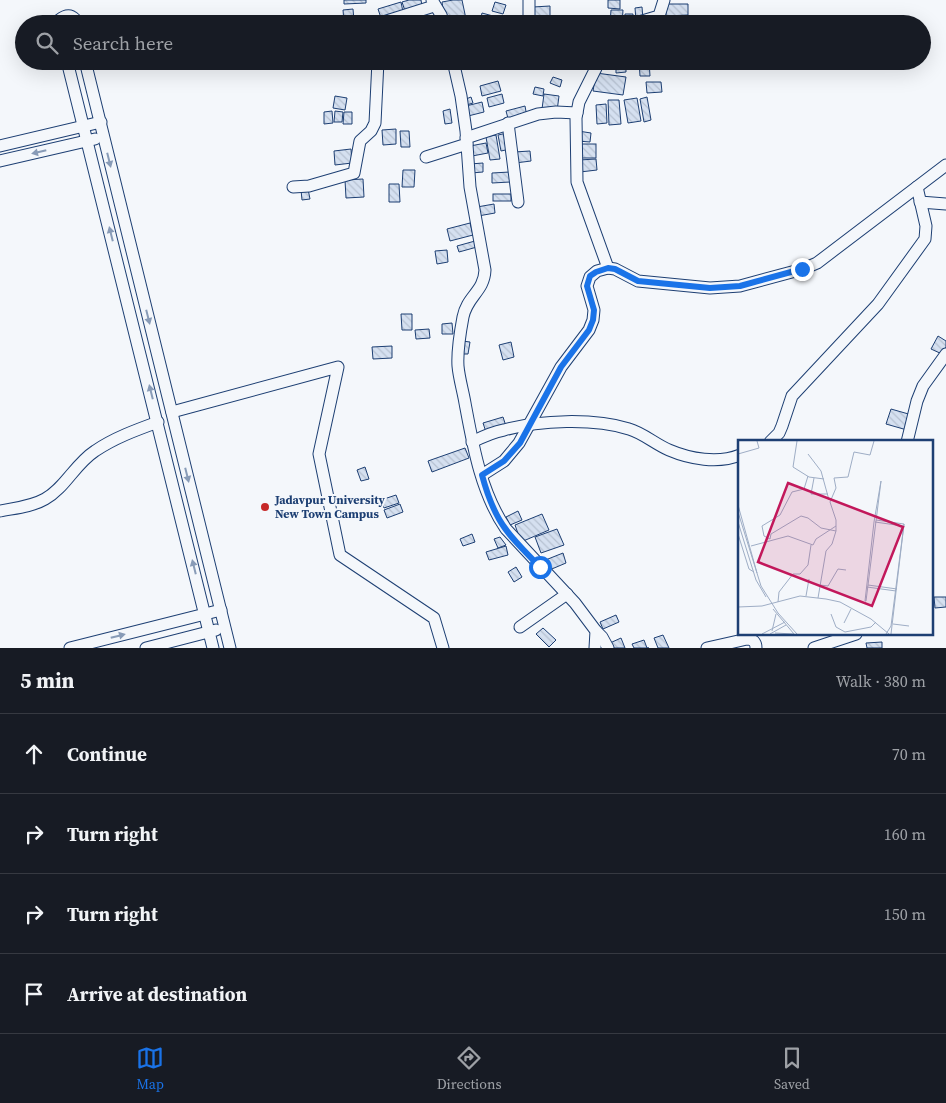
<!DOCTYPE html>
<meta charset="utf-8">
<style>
:root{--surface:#171b24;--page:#20242c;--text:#f1f3f6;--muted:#9ea1a6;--line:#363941;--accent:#1a73e8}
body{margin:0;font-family:"Source Serif 4",serif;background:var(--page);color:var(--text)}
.stop{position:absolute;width:15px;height:15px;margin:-11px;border:4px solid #1a73e8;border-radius:50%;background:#fff}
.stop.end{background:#1a73e8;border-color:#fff;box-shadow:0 1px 5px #0008}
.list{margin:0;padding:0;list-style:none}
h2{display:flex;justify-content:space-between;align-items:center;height:65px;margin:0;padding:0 20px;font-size:21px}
h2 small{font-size:16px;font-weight:400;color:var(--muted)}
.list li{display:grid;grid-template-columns:32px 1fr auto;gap:15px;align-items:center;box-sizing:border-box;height:80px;padding:0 20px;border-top:1px solid var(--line)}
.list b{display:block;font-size:19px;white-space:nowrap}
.list em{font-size:16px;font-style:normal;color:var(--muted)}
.icon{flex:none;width:28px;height:28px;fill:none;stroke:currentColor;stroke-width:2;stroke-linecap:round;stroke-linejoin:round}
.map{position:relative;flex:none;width:946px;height:648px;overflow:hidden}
.search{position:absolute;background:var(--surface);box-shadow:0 5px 20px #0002;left:15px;right:15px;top:15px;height:55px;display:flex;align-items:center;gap:12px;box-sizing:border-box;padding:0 18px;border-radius:28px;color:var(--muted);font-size:19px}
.sheet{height:385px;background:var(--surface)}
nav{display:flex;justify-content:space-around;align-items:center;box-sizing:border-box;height:70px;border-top:1px solid var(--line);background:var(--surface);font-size:14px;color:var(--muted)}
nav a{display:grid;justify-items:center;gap:2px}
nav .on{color:var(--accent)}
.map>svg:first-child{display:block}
.building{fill:url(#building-back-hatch);stroke:#1d3f73}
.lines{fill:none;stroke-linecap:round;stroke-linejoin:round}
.minor-casing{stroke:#1d3f73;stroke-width:13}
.minor{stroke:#f4f7fb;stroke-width:11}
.oneway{fill:#889bb7}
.route{stroke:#1a73e8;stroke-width:6}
.poi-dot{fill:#c62828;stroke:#f4f7fb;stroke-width:2}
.labels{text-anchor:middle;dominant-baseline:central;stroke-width:4;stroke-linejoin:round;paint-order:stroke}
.poi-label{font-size:12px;font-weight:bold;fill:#1d3f73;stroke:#f4f7fb;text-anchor:start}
.inset-road{fill:none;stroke:#9eadc5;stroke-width:1}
.view{fill:#c2185b;fill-opacity:0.15;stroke:#c2185b;stroke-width:2.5}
.inset-edge{fill:none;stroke:#1d3f73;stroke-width:2.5}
</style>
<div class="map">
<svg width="946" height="648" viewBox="0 0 946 648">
<defs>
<pattern id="building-back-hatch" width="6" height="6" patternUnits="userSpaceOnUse" patternTransform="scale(1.25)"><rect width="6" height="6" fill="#d5e0f0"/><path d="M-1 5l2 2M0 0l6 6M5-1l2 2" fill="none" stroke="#b6c1d1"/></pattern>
</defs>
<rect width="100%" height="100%" fill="#f4f7fb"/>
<g class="building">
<path d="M 344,0 L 366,0 L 366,3 L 344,4 Z"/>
<path d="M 409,0 L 421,0 L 422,6 L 405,11 L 402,2 Z"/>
<path d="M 453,0 L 462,0 L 466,19 L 445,23 L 442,2 Z"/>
<path d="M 608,0 L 620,0 L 620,9 L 608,8 Z"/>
<path d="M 401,2 L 403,12 L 381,18 L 378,9 Z"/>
<path d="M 495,2 L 506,5 L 503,14 L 492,11 Z"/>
<path d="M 665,4 L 688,4 L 688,15 L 666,16 Z"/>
<path d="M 550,6 L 550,16 L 533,16 L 533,7 Z"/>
<path d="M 642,7 L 643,19 L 636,20 L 635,8 Z"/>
<path d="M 353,9 L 354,21 L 344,22 L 343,10 Z"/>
<path d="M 611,10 L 623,10 L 622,24 L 610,24 Z"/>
<path d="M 482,13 L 504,19 L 503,24 L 487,24 L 480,22 Z"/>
<path d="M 625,14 L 633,14 L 632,23 L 625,23 Z"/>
<path d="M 507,18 L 525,20 L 524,24 L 506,24 Z"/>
<path d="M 363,61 L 375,61 L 374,67 L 363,65 Z"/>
<path d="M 576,61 L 596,61 L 594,68 L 576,63 Z"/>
<path d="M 611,61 L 626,61 L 626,64 L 611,65 Z"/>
<path d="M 639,61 L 649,61 L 650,76 L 640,76 Z"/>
<path d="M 626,66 L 626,72 L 616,73 L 616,67 Z"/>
<path d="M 596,73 L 626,77 L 623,95 L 593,91 Z"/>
<path d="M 553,77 L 562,80 L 560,87 L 550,83 Z"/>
<path d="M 498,81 L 501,91 L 482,96 L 480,86 Z"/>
<path d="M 646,82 L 661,82 L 662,92 L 647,93 Z"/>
<path d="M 535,87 L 544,89 L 543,96 L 533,94 Z"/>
<path d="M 502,94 L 504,103 L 489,107 L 487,98 Z"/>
<path d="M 544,94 L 559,96 L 557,111 L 542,109 Z"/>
<path d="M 335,96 L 347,98 L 345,110 L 333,108 Z"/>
<path d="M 471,97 L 473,103 L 463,106 L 461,101 Z"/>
<path d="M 647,97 L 651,120 L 644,122 L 640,99 Z"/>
<path d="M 637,98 L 641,121 L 628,123 L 624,100 Z"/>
<path d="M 608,100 L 619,100 L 621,124 L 609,125 Z"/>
<path d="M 482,102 L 484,112 L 468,116 L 466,106 Z"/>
<path d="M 606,104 L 607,123 L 597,124 L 596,105 Z"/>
<path d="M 525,106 L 527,117 L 509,122 L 506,111 Z"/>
<path d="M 450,109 L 452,123 L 445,124 L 443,111 Z"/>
<path d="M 332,111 L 333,123 L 324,124 L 324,112 Z"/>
<path d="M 335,111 L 343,112 L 342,122 L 334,122 Z"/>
<path d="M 344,112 L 352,112 L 352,124 L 343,124 Z"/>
<path d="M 396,129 L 396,144 L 383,145 L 382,130 Z"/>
<path d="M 400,131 L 409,131 L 410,147 L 401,147 Z"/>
<path d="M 578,131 L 591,133 L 590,142 L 577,141 Z"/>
<path d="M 507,133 L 510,149 L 501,151 L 498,135 Z"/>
<path d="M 496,135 L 500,159 L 490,160 L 486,137 Z"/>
<path d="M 486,143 L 488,153 L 472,156 L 470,146 Z"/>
<rect x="578" y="144" width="18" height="14"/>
<path d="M 351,149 L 352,163 L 335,165 L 334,151 Z"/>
<path d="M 530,151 L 531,161 L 515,163 L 514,152 Z"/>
<path d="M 596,159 L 597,170 L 580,172 L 579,160 Z"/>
<path d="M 483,163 L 483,172 L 471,173 L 470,164 Z"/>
<path d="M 403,170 L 415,170 L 414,187 L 402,187 Z"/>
<path d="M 510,172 L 510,182 L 492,183 L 492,173 Z"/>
<path d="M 363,179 L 364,197 L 346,198 L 345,180 Z"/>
<path d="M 389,184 L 399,184 L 400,202 L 389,202 Z"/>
<path d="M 308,189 L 310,199 L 302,200 L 301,190 Z"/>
<rect x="493" y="194" width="18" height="7"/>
<path d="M 494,204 L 495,213 L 478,216 L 477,207 Z"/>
<path d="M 470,223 L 473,235 L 450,241 L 447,229 Z"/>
<path d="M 475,241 L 477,247 L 459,252 L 457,246 Z"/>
<path d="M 447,250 L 448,262 L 437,264 L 435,251 Z"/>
<path d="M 401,314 L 412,314 L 412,330 L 402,330 Z"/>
<path d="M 452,323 L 453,334 L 442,334 L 442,324 Z"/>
<path d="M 429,329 L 430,338 L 416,339 L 415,330 Z"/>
<path d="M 938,336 L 946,341 L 946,347 L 942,354 L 931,349 Z"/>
<path d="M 462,341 L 470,342 L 468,354 L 460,354 Z"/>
<path d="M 511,342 L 514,357 L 503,360 L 499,345 Z"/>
<path d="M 392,346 L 392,358 L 373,359 L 372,347 Z"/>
<path d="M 891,409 L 912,415 L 907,430 L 886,424 Z"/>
<path d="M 503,417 L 506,426 L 486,432 L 483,423 Z"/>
<path d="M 465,448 L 469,458 L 432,472 L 428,461 Z"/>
<path d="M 365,467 L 369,479 L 361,481 L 357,470 Z"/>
<path d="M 396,495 L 399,503 L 384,508 L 381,500 Z"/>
<path d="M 400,504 L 403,512 L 387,518 L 384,510 Z"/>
<path d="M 518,511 L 522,520 L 510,525 L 506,517 Z"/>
<path d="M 542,514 L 549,530 L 521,542 L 515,525 Z"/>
<path d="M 557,529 L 564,545 L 541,553 L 535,537 Z"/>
<path d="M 472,534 L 475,542 L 463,546 L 460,539 Z"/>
<path d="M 500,537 L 506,545 L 498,548 L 494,539 Z"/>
<path d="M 506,546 L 508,555 L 489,560 L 486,552 Z"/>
<path d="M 563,553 L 566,563 L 547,571 L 543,561 Z"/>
<path d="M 516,567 L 522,577 L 514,582 L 508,572 Z"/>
<path d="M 934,597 L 946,597 L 946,607 L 935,608 Z"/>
<path d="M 616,615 L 619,622 L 603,629 L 600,622 Z"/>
<path d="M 543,628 L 556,640 L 549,647 L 536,634 Z"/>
<path d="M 663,635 L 669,648 L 658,648 L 654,638 Z"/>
<path d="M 621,638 L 625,648 L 612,648 L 610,643 Z"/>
<path d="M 644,640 L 647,648 L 649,648 L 634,648 L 632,644 Z"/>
<path d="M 882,642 L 882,648 L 867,648 L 866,643 Z"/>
</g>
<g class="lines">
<defs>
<g id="minor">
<path d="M 432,0 L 441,15 L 444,24"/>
<path d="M 529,0 L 529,18"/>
<path d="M 58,24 L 59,20 C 64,16 69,13 75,19 L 76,24"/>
<path d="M 377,24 L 434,6"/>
<path d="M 632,24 L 659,16 L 664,0"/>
<path d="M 67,61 L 213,648"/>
<path d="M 85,61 L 230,648"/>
<path d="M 453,61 L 461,96 L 466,131 L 470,187 L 485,270 C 484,292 467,296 463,317 C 460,333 457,350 458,366 C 459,378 463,391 465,403 C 473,446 481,493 506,529 L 575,603 L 596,631 L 595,648"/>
<path d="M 597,61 L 596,68 L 579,102 L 576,118 L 577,182 L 608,268"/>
<path d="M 508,123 L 518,202"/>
<path d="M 466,138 L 538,114 L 556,112 L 577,113"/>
<path d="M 0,146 L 101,122"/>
<path d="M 426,157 L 467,144"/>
<path d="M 0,161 L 95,139"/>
<path d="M 293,187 L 309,186 L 354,173 L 360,141 L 371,131 L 375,123 L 378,61"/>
<path d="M 920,202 L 946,204"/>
<path d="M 172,412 L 338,367 L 319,454 L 340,555 L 434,618 L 443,648"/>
<path d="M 472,442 C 482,437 493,432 504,430 C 539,420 594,418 629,429 C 643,433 655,444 669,450 C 690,459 718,464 740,455"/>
<path d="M 770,442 L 779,433 L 782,426 L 792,396 L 878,304 L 925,239 L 926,226 L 917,187"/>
<path d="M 907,442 L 917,401 L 923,386 L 946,354"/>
<path d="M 482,475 L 504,461 L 519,443 L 561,367 L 589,330 L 593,320 L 594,310 L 587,286 L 590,277 L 597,271 L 608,268 L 615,269 L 638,281 L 710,288 L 740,286 L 803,269 L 817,263 L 946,165"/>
<path d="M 0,511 C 15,508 31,507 45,499 C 65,488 75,464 95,451 C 114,438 136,430 158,422"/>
<path d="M 520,627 L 567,594"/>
<path d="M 596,631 L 602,637 L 608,648"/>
<path d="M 70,648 L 221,610"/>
<path d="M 146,648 L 216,630"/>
<path d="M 707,648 L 747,639 C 753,639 756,642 756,648"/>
<path d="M 814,648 L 856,634"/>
</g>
</defs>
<use href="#minor" class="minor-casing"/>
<use href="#minor" class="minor"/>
</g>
<defs><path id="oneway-solid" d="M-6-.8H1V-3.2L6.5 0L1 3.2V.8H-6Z" transform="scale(1.25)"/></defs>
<g class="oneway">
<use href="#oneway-solid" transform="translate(39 152) rotate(167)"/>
<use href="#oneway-solid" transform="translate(109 160) rotate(76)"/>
<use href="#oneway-solid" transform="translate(111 234) rotate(-104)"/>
<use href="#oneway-solid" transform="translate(148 317) rotate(76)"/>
<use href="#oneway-solid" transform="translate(151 392) rotate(-104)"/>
<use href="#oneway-solid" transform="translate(187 475) rotate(76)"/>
<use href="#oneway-solid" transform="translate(194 567) rotate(-104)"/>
<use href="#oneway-solid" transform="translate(118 636) rotate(-14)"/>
</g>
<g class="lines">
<path class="route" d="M 540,567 C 526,552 509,537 499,519 C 491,505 486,490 482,475 L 504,461 L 520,443 L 561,367 L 589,330 L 593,320 L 594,310 L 587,286 L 590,276 L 596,272 L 608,268 L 615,269 L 638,281 L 710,288 L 740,286 L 802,269"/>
</g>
<circle class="poi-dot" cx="265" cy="507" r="5"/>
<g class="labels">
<g class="poi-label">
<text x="275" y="500">Jadavpur University<tspan x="275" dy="14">New Town Campus</tspan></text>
</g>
</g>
<g transform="translate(738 440)">
<rect width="195" height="195" fill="#f4f7fb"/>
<path class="inset-road" d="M 59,1 L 55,27 L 71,37 L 86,39M 0,14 L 21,8 L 19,1M 70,14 L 83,31 L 91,60M 76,38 L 73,54 L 90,54M 143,41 L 128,161 L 127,161 L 136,82 ZM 0,65 L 19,133M 0,72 L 23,146 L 40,173 L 59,194M 138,80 L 166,84M 0,82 L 18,140 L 28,157M 137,82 L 165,86M 0,94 L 11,129 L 16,132M 32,99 L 26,96 L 24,86 L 42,75 L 54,52 L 66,49 L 70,36M 32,99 L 33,94 L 63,76 L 70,78 L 83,88 L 98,91M 13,106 L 50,96 L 75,105 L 78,99 L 98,86M 82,145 L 90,146 L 100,129 L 108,130M 130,145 L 159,149M 129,147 L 158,151M 68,156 L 71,139M 80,158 L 88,111 L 94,104 L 98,91 L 98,80 L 92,62 L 98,48 L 96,38 L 110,37 L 116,12 L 132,15 L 136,1M 40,162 L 41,152 L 55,134 L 62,134 L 70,125 L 73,105M 0,167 L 24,166 L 62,156 L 88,159 L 102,162 L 133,179 L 151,194M 35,169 L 56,194M 93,174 L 98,187 L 107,192 L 133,187 L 138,182M 106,183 L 113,169M 155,184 L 171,186M 34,191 L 38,174M 37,193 L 55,194M 24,194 L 47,182M 32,194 L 48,185M 148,194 L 153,186 L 166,84M 153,194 L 166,84"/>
<path class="view" d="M 50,43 L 165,87 L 134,166 L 20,122 Z"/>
<rect width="195" height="195" class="inset-edge"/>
</g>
</svg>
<div class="stop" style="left:540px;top:567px"></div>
<div class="stop end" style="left:802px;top:269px"></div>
<div class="search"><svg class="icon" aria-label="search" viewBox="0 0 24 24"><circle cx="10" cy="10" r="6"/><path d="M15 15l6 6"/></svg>Search here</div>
</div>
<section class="sheet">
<h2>5 min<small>Walk · 380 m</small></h2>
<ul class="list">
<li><svg class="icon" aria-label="ahead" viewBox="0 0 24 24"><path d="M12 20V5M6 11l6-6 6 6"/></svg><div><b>Continue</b></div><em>70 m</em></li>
<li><svg class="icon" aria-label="right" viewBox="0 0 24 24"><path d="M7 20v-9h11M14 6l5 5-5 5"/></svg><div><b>Turn right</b></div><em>160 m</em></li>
<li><svg class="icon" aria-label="right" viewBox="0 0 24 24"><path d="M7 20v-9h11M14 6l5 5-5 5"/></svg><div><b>Turn right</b></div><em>150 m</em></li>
<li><svg class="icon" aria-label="arrive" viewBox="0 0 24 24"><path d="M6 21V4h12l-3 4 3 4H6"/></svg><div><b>Arrive at destination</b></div></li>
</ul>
</section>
<nav>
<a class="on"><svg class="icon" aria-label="map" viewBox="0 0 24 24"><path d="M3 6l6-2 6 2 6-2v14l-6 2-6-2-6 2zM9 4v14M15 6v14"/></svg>Map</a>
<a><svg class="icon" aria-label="directions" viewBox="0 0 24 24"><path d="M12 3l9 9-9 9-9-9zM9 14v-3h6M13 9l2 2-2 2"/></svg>Directions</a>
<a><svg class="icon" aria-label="saved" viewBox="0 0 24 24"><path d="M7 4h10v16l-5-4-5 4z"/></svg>Saved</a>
</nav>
